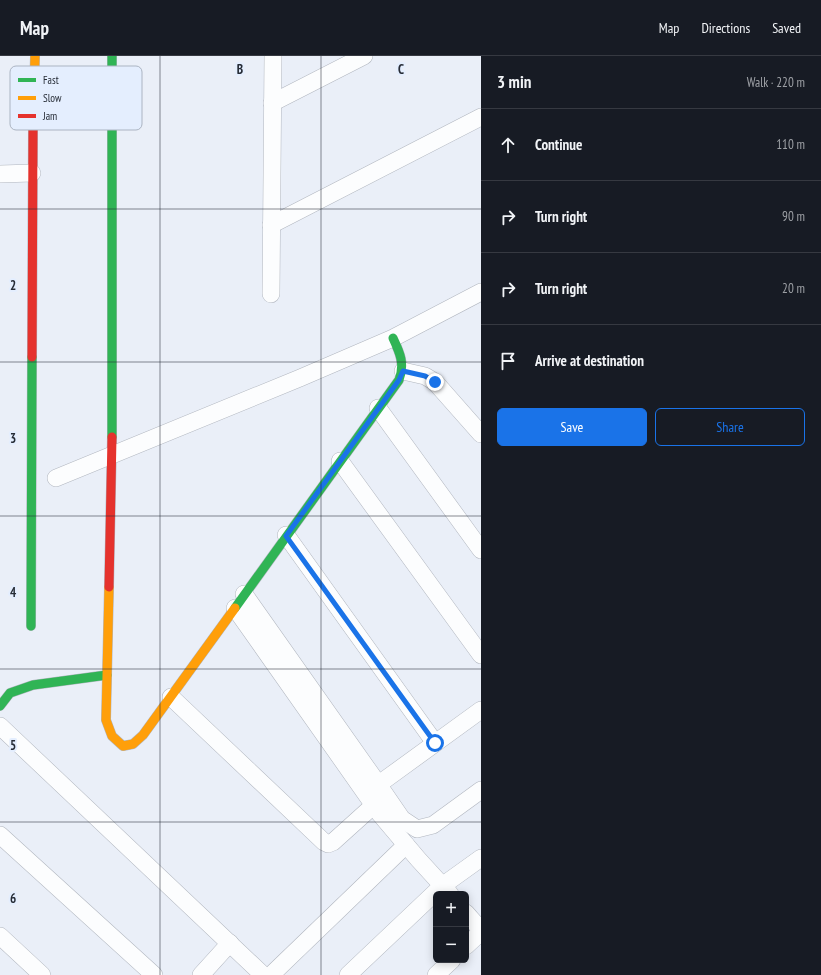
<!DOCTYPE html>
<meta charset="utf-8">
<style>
:root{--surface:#171b24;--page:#242831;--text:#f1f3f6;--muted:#9ea1a6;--line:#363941;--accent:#1a73e8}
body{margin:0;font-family:"PT Sans Narrow",sans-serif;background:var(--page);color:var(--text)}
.controls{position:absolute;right:12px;bottom:12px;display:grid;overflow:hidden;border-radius:6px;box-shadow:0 2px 10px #0003}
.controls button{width:36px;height:36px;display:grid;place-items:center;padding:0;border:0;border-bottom:1px solid var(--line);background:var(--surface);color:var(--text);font:20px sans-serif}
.stop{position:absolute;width:12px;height:12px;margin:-9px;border:3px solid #1a73e8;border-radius:50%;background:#fff}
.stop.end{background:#1a73e8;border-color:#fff;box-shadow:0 1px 4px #0008}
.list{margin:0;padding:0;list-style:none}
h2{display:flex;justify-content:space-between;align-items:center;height:52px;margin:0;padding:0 16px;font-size:17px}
h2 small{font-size:13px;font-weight:400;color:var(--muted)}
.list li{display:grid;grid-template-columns:26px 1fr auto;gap:12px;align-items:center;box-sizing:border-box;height:72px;padding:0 16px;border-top:1px solid var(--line)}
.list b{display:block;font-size:15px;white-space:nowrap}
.list em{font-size:13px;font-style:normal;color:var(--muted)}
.actions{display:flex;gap:8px;padding:12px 16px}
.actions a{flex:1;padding:9px 0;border:1px solid var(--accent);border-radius:6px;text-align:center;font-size:14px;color:var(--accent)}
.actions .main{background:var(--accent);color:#fff}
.icon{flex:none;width:22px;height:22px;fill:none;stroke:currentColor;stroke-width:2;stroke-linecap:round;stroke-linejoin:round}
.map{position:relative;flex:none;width:481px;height:919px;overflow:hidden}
header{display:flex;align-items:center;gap:24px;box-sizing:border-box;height:56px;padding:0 20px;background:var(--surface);border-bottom:1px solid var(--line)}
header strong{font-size:19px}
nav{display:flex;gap:22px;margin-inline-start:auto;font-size:14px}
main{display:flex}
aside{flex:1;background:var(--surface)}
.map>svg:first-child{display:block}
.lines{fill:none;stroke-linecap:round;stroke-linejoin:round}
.street-casing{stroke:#b1b6bf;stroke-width:18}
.fast-casing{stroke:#b1b6bf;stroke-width:10}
.slow-casing{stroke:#b1b6bf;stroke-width:10}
.jam-casing{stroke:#b1b6bf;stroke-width:10}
.street{stroke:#fcfdfe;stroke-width:17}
.fast{stroke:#30b455;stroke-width:9}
.slow{stroke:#ff9f0a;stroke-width:9}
.jam{stroke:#e5322d;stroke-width:9}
.route{stroke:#1a73e8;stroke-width:5}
.grid{fill:none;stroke:#262c36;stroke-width:1;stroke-opacity:0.55}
.key{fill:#e4eefe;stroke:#abb4c2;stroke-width:1}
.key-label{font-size:11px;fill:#262c36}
.grid-label{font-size:13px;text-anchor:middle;font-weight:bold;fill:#262c36;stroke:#e4eefe;stroke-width:4;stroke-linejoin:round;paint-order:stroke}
</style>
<header>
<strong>Map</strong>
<nav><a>Map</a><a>Directions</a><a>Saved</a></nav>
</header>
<main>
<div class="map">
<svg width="481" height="919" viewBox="0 0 481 919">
<rect width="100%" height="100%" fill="#eaeff8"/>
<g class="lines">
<defs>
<g id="street">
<path d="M 272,47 L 364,0"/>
<path d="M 0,118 L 32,117"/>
<path d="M 271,169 L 481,61"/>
<path d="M 271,238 L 273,0"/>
<path d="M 403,315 L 425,320 L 435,326 L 481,378"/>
<path d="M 378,352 L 481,494"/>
<path d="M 340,405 L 481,599"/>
<path d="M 56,422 L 300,322 L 393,282 L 481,236"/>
<path d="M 286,479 L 435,687"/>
<path d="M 244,538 L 371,718 L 402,763 L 417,773 L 433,769 L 481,734"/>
<path d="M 235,552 L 380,758 L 418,803 L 450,838"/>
<path d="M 171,641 L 324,786 L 328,788 L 333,786 L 374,749"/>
<path d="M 0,670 L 263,919"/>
<path d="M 379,728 L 481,654"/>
<path d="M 0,779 L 154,919"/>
<path d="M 466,857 L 481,874"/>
<path d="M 0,880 L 42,919"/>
<path d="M 466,890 L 481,876"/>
<path d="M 201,919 L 230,887"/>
<path d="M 271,919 L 406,789"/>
<path d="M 348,919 L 442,830 L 481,802"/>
<path d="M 436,919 L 452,904"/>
</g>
<g id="fast">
<path d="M 112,0 L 112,381"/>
<path d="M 235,552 L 399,324 C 405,308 400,297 393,282"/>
<path d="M 31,570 L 32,301"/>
<path d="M 0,650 L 10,637 L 33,629 L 107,619"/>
</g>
<g id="slow">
<path d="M 33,73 L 35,0"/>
<path d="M 109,531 L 106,664 L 112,680 L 123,690 L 133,688 L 143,679 L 235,552"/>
</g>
<g id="jam">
<path d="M 32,301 L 33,73"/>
<path d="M 109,531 L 112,381"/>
</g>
</defs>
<use href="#street" class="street-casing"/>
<use href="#fast" class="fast-casing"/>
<use href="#slow" class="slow-casing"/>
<use href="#jam" class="jam-casing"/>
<use href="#street" class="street"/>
<use href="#fast" class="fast"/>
<use href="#slow" class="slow"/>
<use href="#jam" class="jam"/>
</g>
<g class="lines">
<path class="route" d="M 435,687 L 286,480 L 399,324 L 403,315 L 425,320 L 435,326"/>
</g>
<path class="grid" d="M 160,0 L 160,919M 321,0 L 321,919M 0,153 L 481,153M 0,306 L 481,306M 0,460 L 481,460M 0,613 L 481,613M 0,766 L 481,766"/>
<rect x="10" y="10" width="132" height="64" rx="6" class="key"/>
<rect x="18" y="22" width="18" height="4" fill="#30b455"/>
<rect x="18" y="40" width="18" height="4" fill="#ff9f0a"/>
<rect x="18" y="58" width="18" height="4" fill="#e5322d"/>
<g class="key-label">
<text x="43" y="28">Fast</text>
<text x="43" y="46">Slow</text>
<text x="43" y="64">Jam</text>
</g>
<g class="grid-label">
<text x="240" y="18">B</text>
<text x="401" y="18">C</text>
<text x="13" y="234">2</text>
<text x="13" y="387">3</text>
<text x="13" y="541">4</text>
<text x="13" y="694">5</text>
<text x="13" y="847">6</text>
</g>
</svg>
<div class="controls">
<button>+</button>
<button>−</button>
</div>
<div class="stop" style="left:435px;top:687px"></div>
<div class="stop end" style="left:435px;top:326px"></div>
</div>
<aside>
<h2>3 min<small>Walk · 220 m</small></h2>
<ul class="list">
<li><svg class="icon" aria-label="ahead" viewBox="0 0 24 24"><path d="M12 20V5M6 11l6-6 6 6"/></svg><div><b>Continue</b></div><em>110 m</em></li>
<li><svg class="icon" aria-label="right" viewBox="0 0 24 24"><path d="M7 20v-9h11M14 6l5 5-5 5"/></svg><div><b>Turn right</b></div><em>90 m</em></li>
<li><svg class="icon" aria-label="right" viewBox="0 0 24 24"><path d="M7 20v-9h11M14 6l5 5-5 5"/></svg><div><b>Turn right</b></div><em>20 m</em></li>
<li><svg class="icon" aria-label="arrive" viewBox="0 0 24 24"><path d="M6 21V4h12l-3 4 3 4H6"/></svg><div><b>Arrive at destination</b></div></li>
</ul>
<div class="actions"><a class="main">Save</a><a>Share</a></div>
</aside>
</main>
